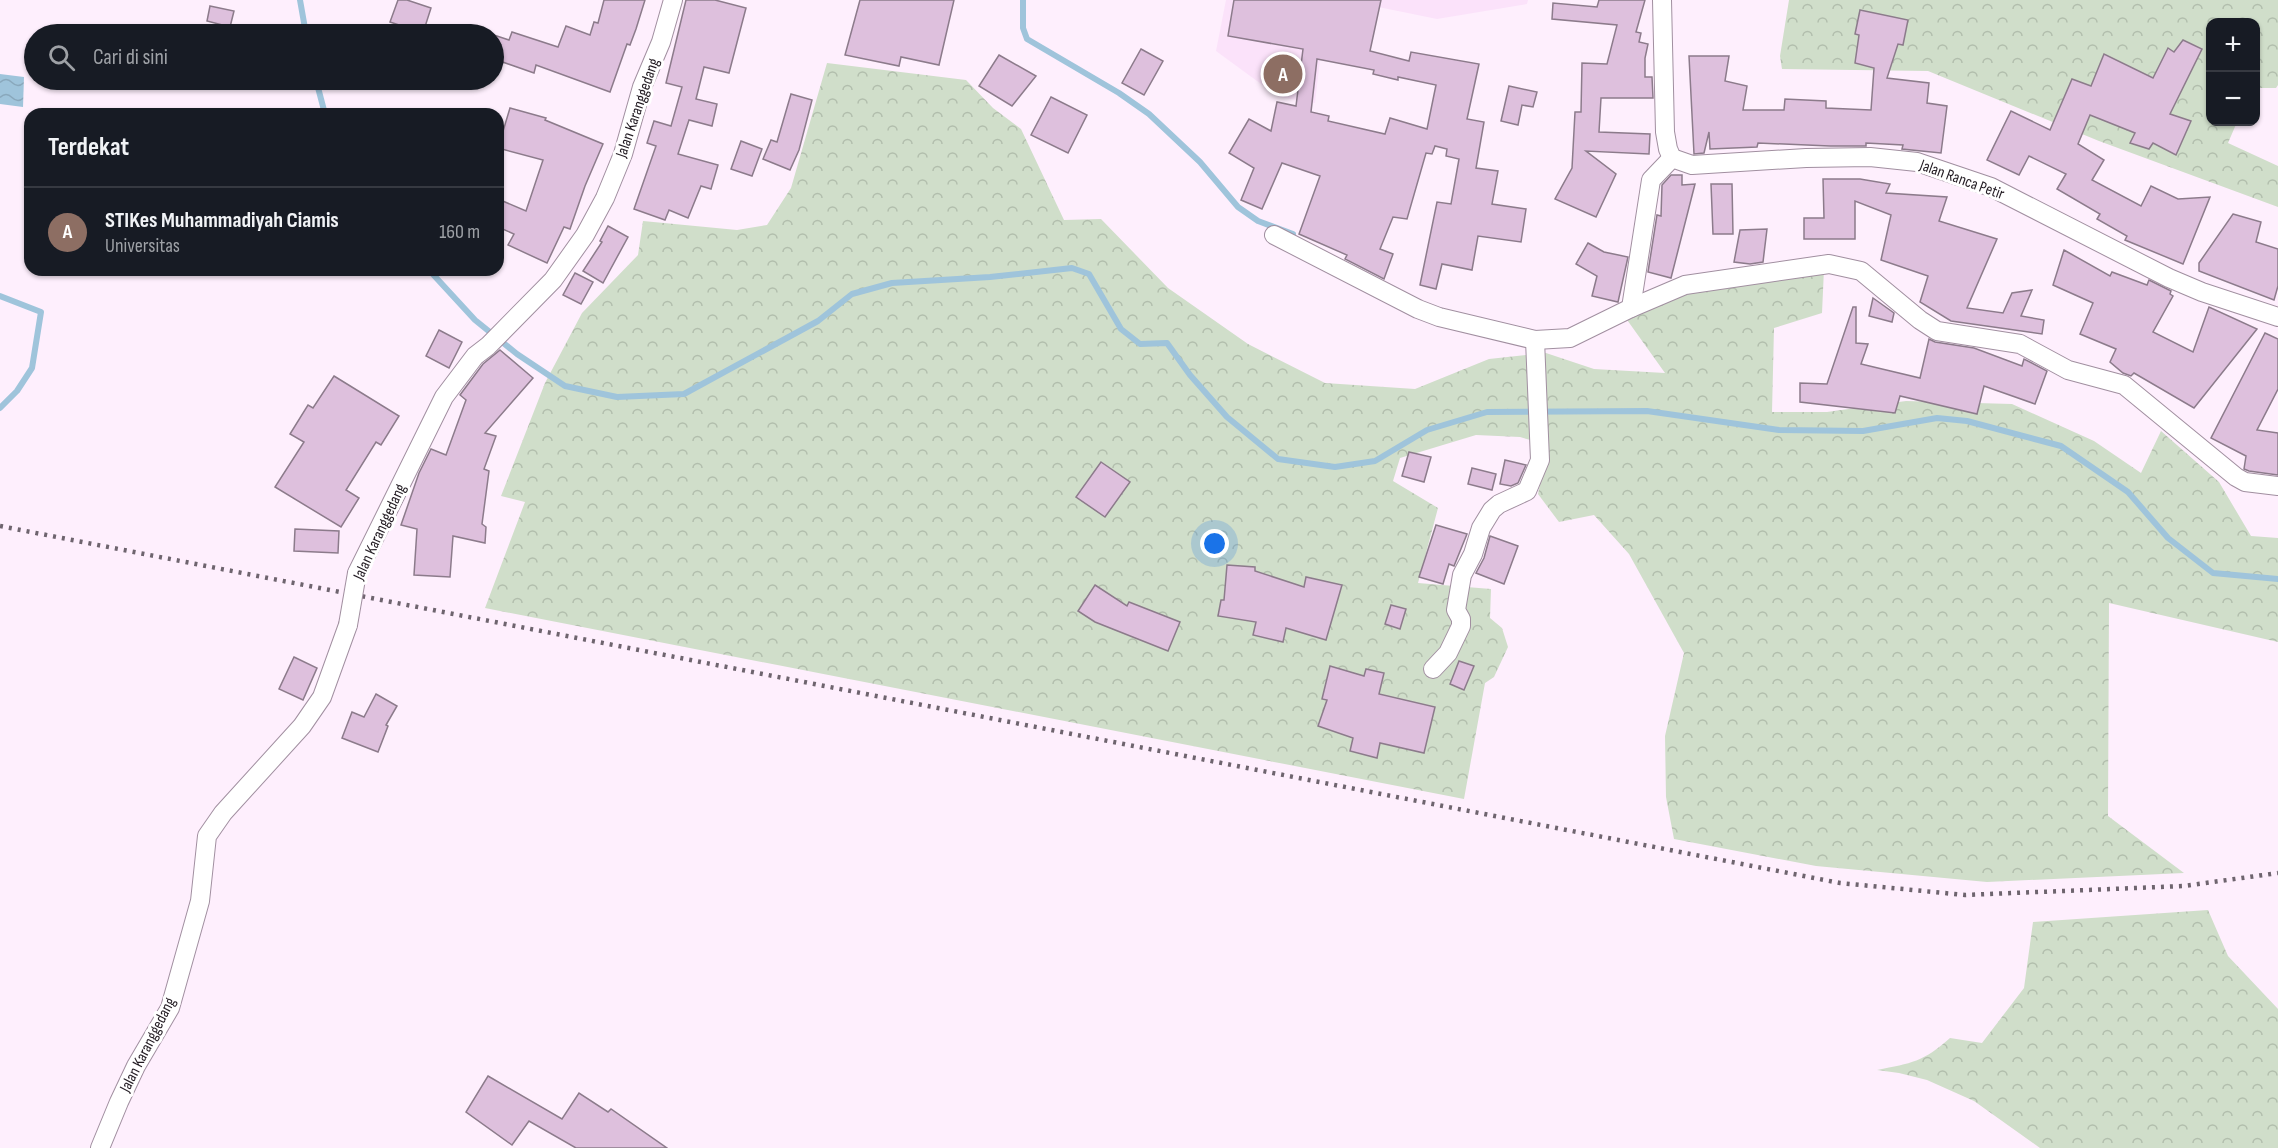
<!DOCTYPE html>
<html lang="id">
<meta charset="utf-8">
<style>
:root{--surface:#171b24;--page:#242831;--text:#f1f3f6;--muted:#9ea1a6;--line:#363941;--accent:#d194b4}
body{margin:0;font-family:"Sofia Sans Condensed",sans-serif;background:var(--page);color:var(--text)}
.controls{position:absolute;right:18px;top:18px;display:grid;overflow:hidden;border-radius:12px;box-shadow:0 2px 4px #0004}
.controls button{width:54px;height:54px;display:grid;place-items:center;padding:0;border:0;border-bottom:2px solid var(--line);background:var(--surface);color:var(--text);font:30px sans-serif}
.you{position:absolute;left:1215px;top:544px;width:21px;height:21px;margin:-15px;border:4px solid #fff;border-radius:50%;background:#1a73e8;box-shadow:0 0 0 9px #1a73e833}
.badge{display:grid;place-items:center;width:39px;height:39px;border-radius:50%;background:var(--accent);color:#fff;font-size:20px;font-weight:700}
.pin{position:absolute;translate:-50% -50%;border:3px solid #fff;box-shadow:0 2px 6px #0006}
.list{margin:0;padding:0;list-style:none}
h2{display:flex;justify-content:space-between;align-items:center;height:78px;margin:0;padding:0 24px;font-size:26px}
h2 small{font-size:20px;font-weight:400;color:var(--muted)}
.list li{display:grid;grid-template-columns:39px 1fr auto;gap:18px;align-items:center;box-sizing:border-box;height:90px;padding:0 24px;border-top:2px solid var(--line)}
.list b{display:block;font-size:22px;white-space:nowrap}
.list p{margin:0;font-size:20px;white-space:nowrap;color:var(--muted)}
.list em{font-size:20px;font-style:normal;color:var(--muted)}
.icon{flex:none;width:33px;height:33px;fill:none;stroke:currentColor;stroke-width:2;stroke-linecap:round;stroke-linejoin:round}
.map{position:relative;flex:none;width:2278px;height:1148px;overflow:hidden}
.search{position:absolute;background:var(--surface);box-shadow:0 2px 4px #0004;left:24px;top:24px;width:480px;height:66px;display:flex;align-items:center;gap:15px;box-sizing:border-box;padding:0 21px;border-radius:33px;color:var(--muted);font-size:22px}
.panel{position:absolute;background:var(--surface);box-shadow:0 2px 4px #0004;left:24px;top:108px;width:480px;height:168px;border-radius:18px}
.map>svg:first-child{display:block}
.built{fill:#fbe2fa}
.forest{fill:url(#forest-crowns)}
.water{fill:url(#water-waves)}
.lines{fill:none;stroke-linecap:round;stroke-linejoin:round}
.stream{stroke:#9fc4db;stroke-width:6}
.building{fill:#dec0dd;stroke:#8c7b8b;stroke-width:1.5;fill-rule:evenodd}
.minor-casing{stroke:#a18fa0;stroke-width:20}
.minor{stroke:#fff;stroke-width:18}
.rail{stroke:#6e646e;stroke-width:4.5;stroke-dasharray:3 6;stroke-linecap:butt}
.minor-bridge-casing{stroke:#a18fa0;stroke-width:20;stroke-linecap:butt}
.minor-bridge{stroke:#fff;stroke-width:18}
.labels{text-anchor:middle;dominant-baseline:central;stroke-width:6;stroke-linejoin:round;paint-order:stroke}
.street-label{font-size:16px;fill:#221b22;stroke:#fff}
</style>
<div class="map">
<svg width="2278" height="1148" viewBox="0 0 2278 1148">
<defs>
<pattern id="forest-crowns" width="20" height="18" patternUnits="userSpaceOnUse" patternTransform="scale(1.5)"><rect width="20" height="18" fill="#d0deca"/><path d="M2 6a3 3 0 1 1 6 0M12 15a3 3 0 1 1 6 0" fill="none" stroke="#b2bead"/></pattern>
<pattern id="water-waves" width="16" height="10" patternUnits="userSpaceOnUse" patternTransform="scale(1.5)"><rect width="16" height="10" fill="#9fc4db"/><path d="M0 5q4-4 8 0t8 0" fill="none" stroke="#89a8bc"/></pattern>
</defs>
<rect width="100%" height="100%" fill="#feeffd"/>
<g class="built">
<path d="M 1226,0 L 1327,0 L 1315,103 L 1279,97 L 1216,51 Z"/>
<path d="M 1344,0 L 1528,0 L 1527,4 L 1437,19 Z"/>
</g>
<g class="forest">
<path d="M 1789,0 L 2278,0 L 2278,85 L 2276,88 L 2256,88 L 2256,22 L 2210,22 L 2210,122 L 2237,122 L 2228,143 L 2278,166 L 2278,207 L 2099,141 L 1928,71 L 1782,69 L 1780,56 Z"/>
<path d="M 827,63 L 966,80 L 993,108 L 1021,129 L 1064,220 L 1101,219 L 1168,288 L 1248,344 L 1325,383 L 1415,389 L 1489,359 L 1546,353 L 1594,369 L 1665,373 L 1625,317 L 1699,286 L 1824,269 L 1822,313 L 1774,328 L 1772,412 L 1827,412 L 1906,401 L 2012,404 L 2094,441 L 2141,473 L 2161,431 L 2219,482 L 2251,536 L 2278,538 L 2278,642 L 2109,603 L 2108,816 L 2184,873 L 1987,882 L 1816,866 L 1674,839 L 1666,797 L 1665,736 L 1684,653 L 1629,554 L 1594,515 L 1559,522 L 1538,494 L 1548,445 L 1520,437 L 1476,435 L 1400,458 L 1393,481 L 1438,508 L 1418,583 L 1491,589 L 1490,618 L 1502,628 L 1508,647 L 1494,677 L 1485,683 L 1464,799 L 485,608 L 525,502 L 501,496 L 545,383 L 582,313 L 638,255 L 643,221 L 737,230 L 767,225 L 791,188 Z"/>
<path d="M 2208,910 L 2228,956 L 2278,1009 L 2278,1148 L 2040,1148 L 1974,1101 L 1927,1080 L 1899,1073 L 1877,1070 C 1912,1063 1923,1062 1950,1038 L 1982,1043 L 2024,988 L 2033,922 Z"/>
</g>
<path class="water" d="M 0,74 L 24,77 L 23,107 L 0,104 Z"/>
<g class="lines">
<g class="stream">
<path d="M 300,0 L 306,34"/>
<path d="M 1023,0 L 1023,28 L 1027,39 L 1119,93 L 1149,114 L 1200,162 L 1238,207 L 1258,221 L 1293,234"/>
<path d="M 316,80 L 325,114"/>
<path d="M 429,270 L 475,320 L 517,354 L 565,386 L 617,397 L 684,394 L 818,321 L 852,294 L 892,283 L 990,277 L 1072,268 L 1089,274 L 1121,329 L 1140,344 L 1167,343 L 1190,375 L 1227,417 L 1278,459 L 1335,467 L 1375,461 L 1427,430 L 1487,412 L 1647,411 L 1779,430 L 1863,431 L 1937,418 L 1967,421 L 2061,446 L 2128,492 L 2168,538 L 2213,573 L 2278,579"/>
<path d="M 0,296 L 41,312 L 32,368 L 17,391 L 0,408"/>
</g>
</g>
<g class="building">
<path d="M 398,0 L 407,0 L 431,8 L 423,33 L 390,22 Z"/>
<path d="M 604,0 L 645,0 L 636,29 L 630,45 L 627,44 L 610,92 L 536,65 L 534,73 L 494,59 L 494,35 L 509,40 L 512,32 L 558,47 L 566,26 L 590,35 L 594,22 L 598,23 Z"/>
<path d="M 686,0 L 715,0 L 746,8 L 729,73 L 704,67 L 696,99 L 717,104 L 712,126 L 689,120 L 678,154 L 718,165 L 711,189 L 701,186 L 688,218 L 669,210 L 665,220 L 634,209 L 656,146 L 647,143 L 654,121 L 671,126 L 682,87 L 666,83 Z"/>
<path d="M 860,0 L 954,0 L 939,65 L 901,57 L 899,66 L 845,55 Z"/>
<path d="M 1234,0 L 1381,0 L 1370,51 L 1409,61 L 1411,52 L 1479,64 L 1467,119 L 1484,122 L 1476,168 L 1498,171 L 1492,204 L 1526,209 L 1521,242 L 1478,236 L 1472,270 L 1442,264 L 1436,289 L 1420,285 L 1437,202 L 1451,204 L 1459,159 L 1446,156 L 1447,149 L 1435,146 L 1432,154 L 1426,153 L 1407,219 L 1393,217 L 1380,249 L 1393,254 L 1384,279 L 1345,259 L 1347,255 L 1299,234 L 1320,176 L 1282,163 L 1262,209 L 1241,200 L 1254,168 L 1229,153 L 1249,119 L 1271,131 L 1277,102 L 1296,106 L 1303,49 L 1228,36 ZM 1317,59 L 1374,70 L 1373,74 L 1398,80 L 1398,77 L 1436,85 L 1427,129 L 1390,118 L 1385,134 L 1328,121 L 1329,116 L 1311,112 Z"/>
<path d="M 1599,0 L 1645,0 L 1636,32 L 1641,33 L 1639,42 L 1648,44 L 1645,58 L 1645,77 L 1652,77 L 1653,98 L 1601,98 L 1599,132 L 1650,134 L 1649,154 L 1586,151 L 1616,174 L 1596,217 L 1555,199 L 1572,168 L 1575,112 L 1581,112 L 1582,63 L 1607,64 L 1617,25 L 1552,19 L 1553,3 L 1597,7 Z"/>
<path d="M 210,6 L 234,11 L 230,27 L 207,21 Z"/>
<path d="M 1860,10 L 1908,20 L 1903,45 L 1898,44 L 1887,78 L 1929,83 L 1927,103 L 1947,106 L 1941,153 L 1902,149 L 1903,145 L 1866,143 L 1866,146 L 1830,146 L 1758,143 L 1757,147 L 1710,149 L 1709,132 L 1704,153 L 1694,154 L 1689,56 L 1729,56 L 1725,81 L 1747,86 L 1743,110 L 1784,110 L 1785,99 L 1826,101 L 1826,108 L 1871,110 L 1874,68 L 1855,63 L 1859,35 L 1855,34 Z"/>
<path d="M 2183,40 L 2202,49 L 2170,114 L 2191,121 L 2176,155 L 2153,143 L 2149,149 L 2130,143 L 2135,133 L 2090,115 L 2078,144 L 2104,160 L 2092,180 L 2141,206 L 2151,186 L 2178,199 L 2210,197 L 2183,264 L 2125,240 L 2127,236 L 2097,219 L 2100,214 L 2057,189 L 2066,174 L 2029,156 L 2019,175 L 1987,160 L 2011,111 L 2050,130 L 2072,79 L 2091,86 L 2104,54 L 2153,78 L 2168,48 L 2174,52 Z"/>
<path d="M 1141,49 L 1163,61 L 1144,95 L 1122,83 Z"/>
<path d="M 999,55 L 1036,76 L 1012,106 L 979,86 Z"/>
<path d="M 1509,86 L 1537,92 L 1533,107 L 1522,105 L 1518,125 L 1501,121 Z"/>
<path d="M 791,94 L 812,100 L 799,150 L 790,170 L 763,159 L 771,140 L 777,142 Z"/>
<path d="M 1051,97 L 1087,115 L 1068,153 L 1031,135 Z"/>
<path d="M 510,108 L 546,118 L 545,120 L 603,144 L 585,186 L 570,229 L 564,227 L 547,263 L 508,245 L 514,234 L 498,227 L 498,199 L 526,211 L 543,160 L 498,148 Z"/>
<path d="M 741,141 L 762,149 L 752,176 L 731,169 Z"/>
<path d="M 1671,175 L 1682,175 L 1682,185 L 1695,184 L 1671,278 L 1648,272 L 1657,215 L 1661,216 L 1662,185 Z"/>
<path d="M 1823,179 L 1860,179 L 1890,184 L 1886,193 L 1947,197 L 1939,221 L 1997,239 L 1967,308 L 2003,313 L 2012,293 L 2032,290 L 2021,316 L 2044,320 L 2042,334 L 1951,321 L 1920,302 L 1928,276 L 1881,260 L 1891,215 L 1855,201 L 1855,239 L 1804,239 L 1804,218 L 1824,218 Z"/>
<path d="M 1711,184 L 1732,184 L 1733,234 L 1713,234 Z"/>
<path d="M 2233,214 L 2261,222 L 2256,242 L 2278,249 L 2278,286 L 2274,300 L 2199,271 L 2199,263 Z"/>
<path d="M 608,226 L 628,237 L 603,283 L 583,271 L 602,242 L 600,241 Z"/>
<path d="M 1767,229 L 1763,262 L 1750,264 L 1734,262 L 1740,230 Z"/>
<path d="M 1588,243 L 1604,252 L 1628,257 L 1618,302 L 1592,296 L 1597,276 L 1576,264 Z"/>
<path d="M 2064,250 L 2110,276 L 2112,272 L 2147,285 L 2149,280 L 2171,291 L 2170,294 L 2173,296 L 2153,332 L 2193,352 L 2209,307 L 2257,329 L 2194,408 L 2134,373 L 2131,376 L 2123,373 L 2110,362 L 2116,349 L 2080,334 L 2093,303 L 2053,285 Z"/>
<path d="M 575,273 L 593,282 L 581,304 L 563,295 Z"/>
<path d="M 1873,298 L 1894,313 L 1892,322 L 1869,316 Z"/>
<path d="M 1853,307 L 1856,307 L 1856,343 L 1868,344 L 1861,364 L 1920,378 L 1929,339 L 1935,342 L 1974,348 L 2022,366 L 2024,359 L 2047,371 L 2035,404 L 1984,386 L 1977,414 L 1900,396 L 1895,413 L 1800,402 L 1800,383 L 1827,384 Z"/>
<path d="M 439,330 L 462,342 L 449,368 L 426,356 Z"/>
<path d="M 2265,333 L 2278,339 L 2278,389 L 2257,430 L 2278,433 L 2278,475 L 2249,471 L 2244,469 L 2246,456 L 2211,438 Z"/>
<path d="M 500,350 L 533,378 L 485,433 L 496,436 L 484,469 L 489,471 L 482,524 L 486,527 L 485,543 L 453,536 L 450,577 L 414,575 L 417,529 L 401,525 L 419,473 L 431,449 L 446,455 L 466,400 L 460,395 L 483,364 Z"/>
<path d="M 334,376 L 399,416 L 381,445 L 376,442 L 346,490 L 359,498 L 341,527 L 275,487 L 304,442 L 290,434 L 308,405 L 313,408 Z"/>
<path d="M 1409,452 L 1431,457 L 1424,482 L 1402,476 Z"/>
<path d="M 1505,460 L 1526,465 L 1518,483 L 1511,486 L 1500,484 Z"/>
<path d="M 1101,462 L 1130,482 L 1105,517 L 1076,497 Z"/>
<path d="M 1472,468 L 1496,474 L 1492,490 L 1468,484 Z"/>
<path d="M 1436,525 L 1467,534 L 1454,566 L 1449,564 L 1443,584 L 1419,577 Z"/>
<path d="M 295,529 L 339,531 L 338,553 L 294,551 Z"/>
<path d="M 1490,536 L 1518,546 L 1504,584 L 1476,573 L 1484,558 Z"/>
<path d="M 1227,565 L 1255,567 L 1255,571 L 1304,587 L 1306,577 L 1342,585 L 1326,640 L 1286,628 L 1283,642 L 1253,635 L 1256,622 L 1218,616 L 1221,600 L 1224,600 Z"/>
<path d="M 1095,585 L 1127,606 L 1129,602 L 1180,622 L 1168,651 L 1095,622 L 1078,611 Z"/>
<path d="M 1391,605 L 1406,609 L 1400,629 L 1385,624 Z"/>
<path d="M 294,657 L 317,668 L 303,700 L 279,689 Z"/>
<path d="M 1459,661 L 1474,666 L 1464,690 L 1450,684 Z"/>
<path d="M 1330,666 L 1364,676 L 1366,669 L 1384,673 L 1379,694 L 1435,707 L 1424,753 L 1380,743 L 1377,758 L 1350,751 L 1353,738 L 1318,726 L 1327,700 L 1322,699 Z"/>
<path d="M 376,694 L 397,706 L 386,725 L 388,726 L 378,752 L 342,738 L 352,712 L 364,717 Z"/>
<path d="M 488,1076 L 562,1119 L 579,1093 L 608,1112 L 611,1109 L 667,1148 L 576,1148 L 529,1121 L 512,1145 L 466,1112 Z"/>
</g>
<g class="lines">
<defs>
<g id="minor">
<path d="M 1662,0 L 1665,132 L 1668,149 L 1672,158 L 1692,165 L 1806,158 L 1870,157 L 1917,162 L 1991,187 L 2169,278 L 2202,292 L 2278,317"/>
<path d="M 1274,235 L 1418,309 L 1439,317 L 1535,340 L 1570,338 L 1631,308 L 1685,285 L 1829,264 L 1861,271 L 1920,320 L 1937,331 L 2020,344 L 2068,370 L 2124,385 L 2236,477 L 2245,482 L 2278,486"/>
<path d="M 1631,308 L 1651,180 L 1672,158"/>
<path d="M 357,573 L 444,397 L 475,356 L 488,346 L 553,280 L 585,235 L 605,198 L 623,154 L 642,87 L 661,42 L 673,0"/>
<path d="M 1433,669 L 1448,653 L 1461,626 L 1461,619 L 1456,610 L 1462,575 L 1473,554 L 1481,528 L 1492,510 L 1499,504 L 1527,491 L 1540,460 L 1535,340"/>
<path d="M 100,1148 L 119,1102 L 136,1066 L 170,1008 L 200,901 L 207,836 L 223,813 L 302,726 L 322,697 L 348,625"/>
</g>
</defs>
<use href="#minor" class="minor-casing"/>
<use href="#minor" class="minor"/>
<path class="rail" d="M 0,526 L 1840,883 L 1965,895 L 2184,886 L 2278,873"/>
<defs>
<path id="minor-bridge" d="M 348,625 L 357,573"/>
</defs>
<use href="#minor-bridge" class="minor-bridge-casing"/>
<use href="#minor-bridge" class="minor-bridge"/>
</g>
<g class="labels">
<g class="street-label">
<text transform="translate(638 108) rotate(-71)">Jalan Karanggedang</text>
<text transform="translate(1962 180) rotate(20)">Jalan Ranca Petir</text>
<text transform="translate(380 532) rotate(-65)">Jalan Karanggedang</text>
<text transform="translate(148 1045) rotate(-63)">Jalan Karanggedang</text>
</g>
</g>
</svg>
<div class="controls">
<button>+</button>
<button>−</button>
</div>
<div class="you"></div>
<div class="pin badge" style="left:1283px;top:74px;background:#8d6e63">A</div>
<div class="search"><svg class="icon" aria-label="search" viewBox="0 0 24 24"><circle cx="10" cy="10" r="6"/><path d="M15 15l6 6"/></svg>Cari di sini</div>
<section class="panel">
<h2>Terdekat<small></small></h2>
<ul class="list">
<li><span class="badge" style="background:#8d6e63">A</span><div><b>STIKes Muhammadiyah Ciamis</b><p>Universitas</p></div><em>160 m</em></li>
</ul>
</section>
</div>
